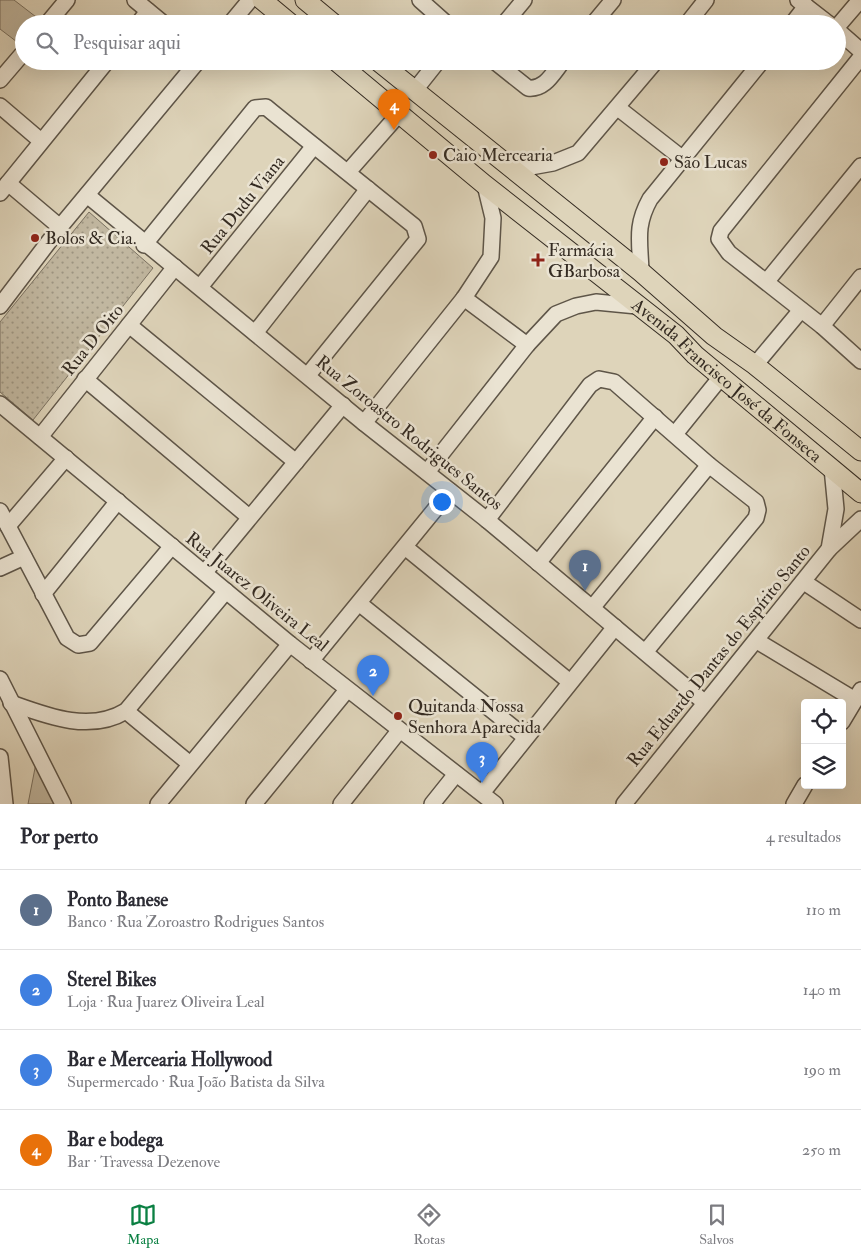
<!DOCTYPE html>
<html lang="pt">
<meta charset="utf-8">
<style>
:root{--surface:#fff;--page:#f7f7f7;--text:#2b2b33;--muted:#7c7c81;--line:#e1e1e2;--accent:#0b8043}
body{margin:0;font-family:"IM FELL Double Pica",serif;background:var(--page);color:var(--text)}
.controls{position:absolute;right:15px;bottom:15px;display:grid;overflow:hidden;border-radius:5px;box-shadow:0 5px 20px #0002}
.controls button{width:45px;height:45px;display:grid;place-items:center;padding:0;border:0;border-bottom:1px solid var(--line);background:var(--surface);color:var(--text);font:25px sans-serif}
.you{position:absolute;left:441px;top:501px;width:18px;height:18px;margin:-12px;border:4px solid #fff;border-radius:50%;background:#1a73e8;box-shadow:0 0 0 8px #1a73e833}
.badge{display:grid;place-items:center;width:32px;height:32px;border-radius:50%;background:var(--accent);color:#fff;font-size:16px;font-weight:700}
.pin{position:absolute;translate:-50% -41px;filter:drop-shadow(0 1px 2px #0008)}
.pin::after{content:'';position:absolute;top:26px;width:18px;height:15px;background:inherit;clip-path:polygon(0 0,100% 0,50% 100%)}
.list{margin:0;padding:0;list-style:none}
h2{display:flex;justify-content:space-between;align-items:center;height:65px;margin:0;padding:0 20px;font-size:21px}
h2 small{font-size:16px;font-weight:400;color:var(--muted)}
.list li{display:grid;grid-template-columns:32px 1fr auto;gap:15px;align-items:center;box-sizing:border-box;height:80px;padding:0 20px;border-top:1px solid var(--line)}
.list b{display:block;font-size:19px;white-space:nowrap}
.list p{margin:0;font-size:16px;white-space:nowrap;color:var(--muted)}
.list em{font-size:16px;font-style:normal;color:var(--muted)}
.icon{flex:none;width:28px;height:28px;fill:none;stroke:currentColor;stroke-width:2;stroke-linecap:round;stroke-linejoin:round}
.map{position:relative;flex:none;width:861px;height:804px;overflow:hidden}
.search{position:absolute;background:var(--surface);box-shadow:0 5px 20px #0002;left:15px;right:15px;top:15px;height:55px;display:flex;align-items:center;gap:12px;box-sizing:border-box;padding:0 18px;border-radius:28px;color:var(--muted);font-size:19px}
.sheet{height:385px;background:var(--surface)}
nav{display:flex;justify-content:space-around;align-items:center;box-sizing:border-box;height:70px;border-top:1px solid var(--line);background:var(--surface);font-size:14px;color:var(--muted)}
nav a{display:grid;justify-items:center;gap:2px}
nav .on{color:var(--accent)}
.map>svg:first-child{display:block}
.grass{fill:#c1b7a0;stroke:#7a7161}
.park{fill:url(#park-dots);stroke:#7a7161}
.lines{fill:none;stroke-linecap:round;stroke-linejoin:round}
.minor-casing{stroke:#5e5548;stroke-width:18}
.major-casing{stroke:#342b22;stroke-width:21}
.minor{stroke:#eae3d2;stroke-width:15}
.major{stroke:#ded4ba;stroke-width:19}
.poi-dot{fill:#8f2418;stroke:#eae3d2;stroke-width:2}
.labels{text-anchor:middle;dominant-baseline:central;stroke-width:5;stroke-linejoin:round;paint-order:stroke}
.poi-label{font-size:18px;fill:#342b22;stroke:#eae3d2;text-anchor:start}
.street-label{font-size:18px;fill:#342b22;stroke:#eae3d2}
</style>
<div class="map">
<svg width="861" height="804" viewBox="0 0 861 804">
<defs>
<pattern id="park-dots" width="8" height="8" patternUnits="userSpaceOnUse" patternTransform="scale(1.25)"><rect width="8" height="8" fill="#c1b7a0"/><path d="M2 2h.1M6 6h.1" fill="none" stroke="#9e9582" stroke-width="1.8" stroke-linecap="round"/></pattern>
</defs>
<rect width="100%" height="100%" fill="#ded4ba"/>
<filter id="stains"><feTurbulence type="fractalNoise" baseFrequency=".004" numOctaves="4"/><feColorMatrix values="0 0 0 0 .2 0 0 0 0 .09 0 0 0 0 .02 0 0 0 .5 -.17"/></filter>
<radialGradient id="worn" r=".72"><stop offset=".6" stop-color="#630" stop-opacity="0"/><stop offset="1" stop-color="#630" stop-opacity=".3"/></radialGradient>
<g class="grass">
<path d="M 0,0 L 14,0 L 40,20 L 37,24 L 24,24 L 24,41 L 21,45 L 0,29 Z"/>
<path d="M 36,763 L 56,804 L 28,804 Z"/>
</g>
<path class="park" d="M 89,212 L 153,268 L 33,420 L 0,392 L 0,322 Z"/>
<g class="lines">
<defs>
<g id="minor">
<path d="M 135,0 L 164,24"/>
<path d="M 420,0 L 447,24"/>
<path d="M 798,0 L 829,24"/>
<path d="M 47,24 L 67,0"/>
<path d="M 138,24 L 148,11"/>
<path d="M 230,24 L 250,0"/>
<path d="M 504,24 L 524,0"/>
<path d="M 593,24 L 613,0"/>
<path d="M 687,24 L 706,0"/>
<path d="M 792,24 L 806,6"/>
<path d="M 837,27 L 860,0"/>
<path d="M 837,30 L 861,51"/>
<path d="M 861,57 L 721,231 L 719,239 L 729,253 L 822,326 L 861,361"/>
<path d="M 494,61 L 528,88 C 545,90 553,73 563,61"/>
<path d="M 0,80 L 24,52"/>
<path d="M 415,90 L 438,61"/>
<path d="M 0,106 L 41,141"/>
<path d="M 618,108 L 683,159"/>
<path d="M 514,170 L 553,163 L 578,153 L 656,61"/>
<path d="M 348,172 L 399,114"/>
<path d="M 8,183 L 60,227"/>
<path d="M 0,193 L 107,61"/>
<path d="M 87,195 L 364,423 L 487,520 L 704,702"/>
<path d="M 144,245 L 255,108 L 266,107 L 272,112 L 414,226 L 418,239 L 308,375"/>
<path d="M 641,272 C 640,241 635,226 650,199 L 762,61"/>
<path d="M 767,281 L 861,166"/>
<path d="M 200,287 L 314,146"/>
<path d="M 464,298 L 527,345"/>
<path d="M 0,306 L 60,227 L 198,61"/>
<path d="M 129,325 L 296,462"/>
<path d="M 822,326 L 861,277"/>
<path d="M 255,333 L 368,189"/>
<path d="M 755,365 L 801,310"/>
<path d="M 85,379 L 249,517"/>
<path d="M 0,404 L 290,644 L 495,804"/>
<path d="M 364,423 L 464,298 L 491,257 L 493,218 L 485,185"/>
<path d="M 675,434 L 721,377"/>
<path d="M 40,437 L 175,267"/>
<path d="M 427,472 L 527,345 L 556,314 L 576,306 L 596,302 L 637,306"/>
<path d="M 0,511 L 67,638 L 78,645 L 90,643 L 172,546"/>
<path d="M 487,520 L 590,385 L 599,379 L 614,382 L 709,465 L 756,502 L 758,510 L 756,518 L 646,651"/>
<path d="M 8,526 L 66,458"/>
<path d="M 405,547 L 570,682"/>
<path d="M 829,549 L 861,519"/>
<path d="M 538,563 L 655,417"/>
<path d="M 0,568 L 24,557"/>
<path d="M 205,572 L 343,405"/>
<path d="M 804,582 L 861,620"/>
<path d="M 43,594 L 118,501"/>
<path d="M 360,604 L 525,737"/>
<path d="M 592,608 L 709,465"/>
<path d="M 757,641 L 855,700"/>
<path d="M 311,661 L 450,491"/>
<path d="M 0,679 L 63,804"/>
<path d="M 11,703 C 47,716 90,733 126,711 L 226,591"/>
<path d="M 126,711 L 190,764"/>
<path d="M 842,722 L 861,690"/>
<path d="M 0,757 L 5,804"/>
<path d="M 482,793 L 615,627"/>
<path d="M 158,804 L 290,644"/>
<path d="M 254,804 L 347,690"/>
<path d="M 341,804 L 399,731"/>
<path d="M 432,804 L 456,774"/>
<path d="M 624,804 L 829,549 L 836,509 L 832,468"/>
<path d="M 794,804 L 805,785"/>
</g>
<g id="major">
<path d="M 262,0 L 291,24"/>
<path d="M 305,0 L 334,24"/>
<path id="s1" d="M 336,61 L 485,185 L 676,335 L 695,355 L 861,493"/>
<path d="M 378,61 L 641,272 L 714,336 L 755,365 L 861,451"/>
</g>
</defs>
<use href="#minor" class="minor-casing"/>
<use href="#major" class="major-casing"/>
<use href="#minor" class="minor"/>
<use href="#major" class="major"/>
</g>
<g class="poi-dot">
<circle cx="433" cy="155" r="5"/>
<circle cx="664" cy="162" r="5"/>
<circle cx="35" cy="238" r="5"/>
<path d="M535.5 252.5h5v5h5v5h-5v5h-5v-5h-5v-5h5z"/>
<circle cx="398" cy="716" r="5"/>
</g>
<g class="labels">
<g class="poi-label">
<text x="443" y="155">Caio Mercearia</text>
<text x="674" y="162">São Lucas</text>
<text x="45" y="238">Bolos &amp; Cia.</text>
<text x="548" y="250">Farmácia<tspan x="548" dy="21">GBarbosa</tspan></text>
<text x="408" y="706">Quitanda Nossa<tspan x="408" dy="21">Senhora Aparecida</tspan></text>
</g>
<g class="street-label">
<text transform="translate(243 205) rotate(-51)">Rua Dudu Viana</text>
<text transform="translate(93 340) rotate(-51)">Rua D Oito</text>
<text stroke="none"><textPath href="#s1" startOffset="505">Avenida Francisco José da Fonseca</textPath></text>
<text transform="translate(409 433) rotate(39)">Rua Zoroastro Rodrigues Santos</text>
<text transform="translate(257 592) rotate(39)">Rua Juarez Oliveira Leal</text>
<text transform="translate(719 656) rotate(-51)">Rua Eduardo Dantas do Espírito Santo</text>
</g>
</g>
<rect width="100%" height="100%" filter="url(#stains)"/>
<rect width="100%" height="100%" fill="url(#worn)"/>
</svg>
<div class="controls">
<button><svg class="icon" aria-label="locate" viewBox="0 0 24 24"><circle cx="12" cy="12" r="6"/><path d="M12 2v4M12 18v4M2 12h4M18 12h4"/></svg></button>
<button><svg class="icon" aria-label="layers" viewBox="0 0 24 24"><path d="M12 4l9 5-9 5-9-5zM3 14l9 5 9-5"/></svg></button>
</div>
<div class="you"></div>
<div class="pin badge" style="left:585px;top:591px;background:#5c6f8a">1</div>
<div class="pin badge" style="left:373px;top:696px;background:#3f7fe0">2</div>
<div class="pin badge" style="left:482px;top:783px;background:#3f7fe0">3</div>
<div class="pin badge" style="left:394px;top:130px;background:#e8710a">4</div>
<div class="search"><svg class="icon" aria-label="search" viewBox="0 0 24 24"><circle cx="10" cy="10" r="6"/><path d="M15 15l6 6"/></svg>Pesquisar aqui</div>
</div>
<section class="sheet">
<h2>Por perto<small>4 resultados</small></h2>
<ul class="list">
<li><span class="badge" style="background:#5c6f8a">1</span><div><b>Ponto Banese</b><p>Banco · Rua Zoroastro Rodrigues Santos</p></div><em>110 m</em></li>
<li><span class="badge" style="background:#3f7fe0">2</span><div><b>Sterel Bikes</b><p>Loja · Rua Juarez Oliveira Leal</p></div><em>140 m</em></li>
<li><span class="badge" style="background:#3f7fe0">3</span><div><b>Bar e Mercearia Hollywood</b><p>Supermercado · Rua João Batista da Silva</p></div><em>190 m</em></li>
<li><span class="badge" style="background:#e8710a">4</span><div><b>Bar e bodega</b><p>Bar · Travessa Dezenove</p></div><em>250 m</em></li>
</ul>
</section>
<nav>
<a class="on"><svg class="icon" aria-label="map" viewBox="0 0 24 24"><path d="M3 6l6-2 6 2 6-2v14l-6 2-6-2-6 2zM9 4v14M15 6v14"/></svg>Mapa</a>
<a><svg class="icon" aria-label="directions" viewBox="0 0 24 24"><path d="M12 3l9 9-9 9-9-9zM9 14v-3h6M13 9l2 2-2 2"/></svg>Rotas</a>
<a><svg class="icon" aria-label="saved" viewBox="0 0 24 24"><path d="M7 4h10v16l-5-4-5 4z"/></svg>Salvos</a>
</nav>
